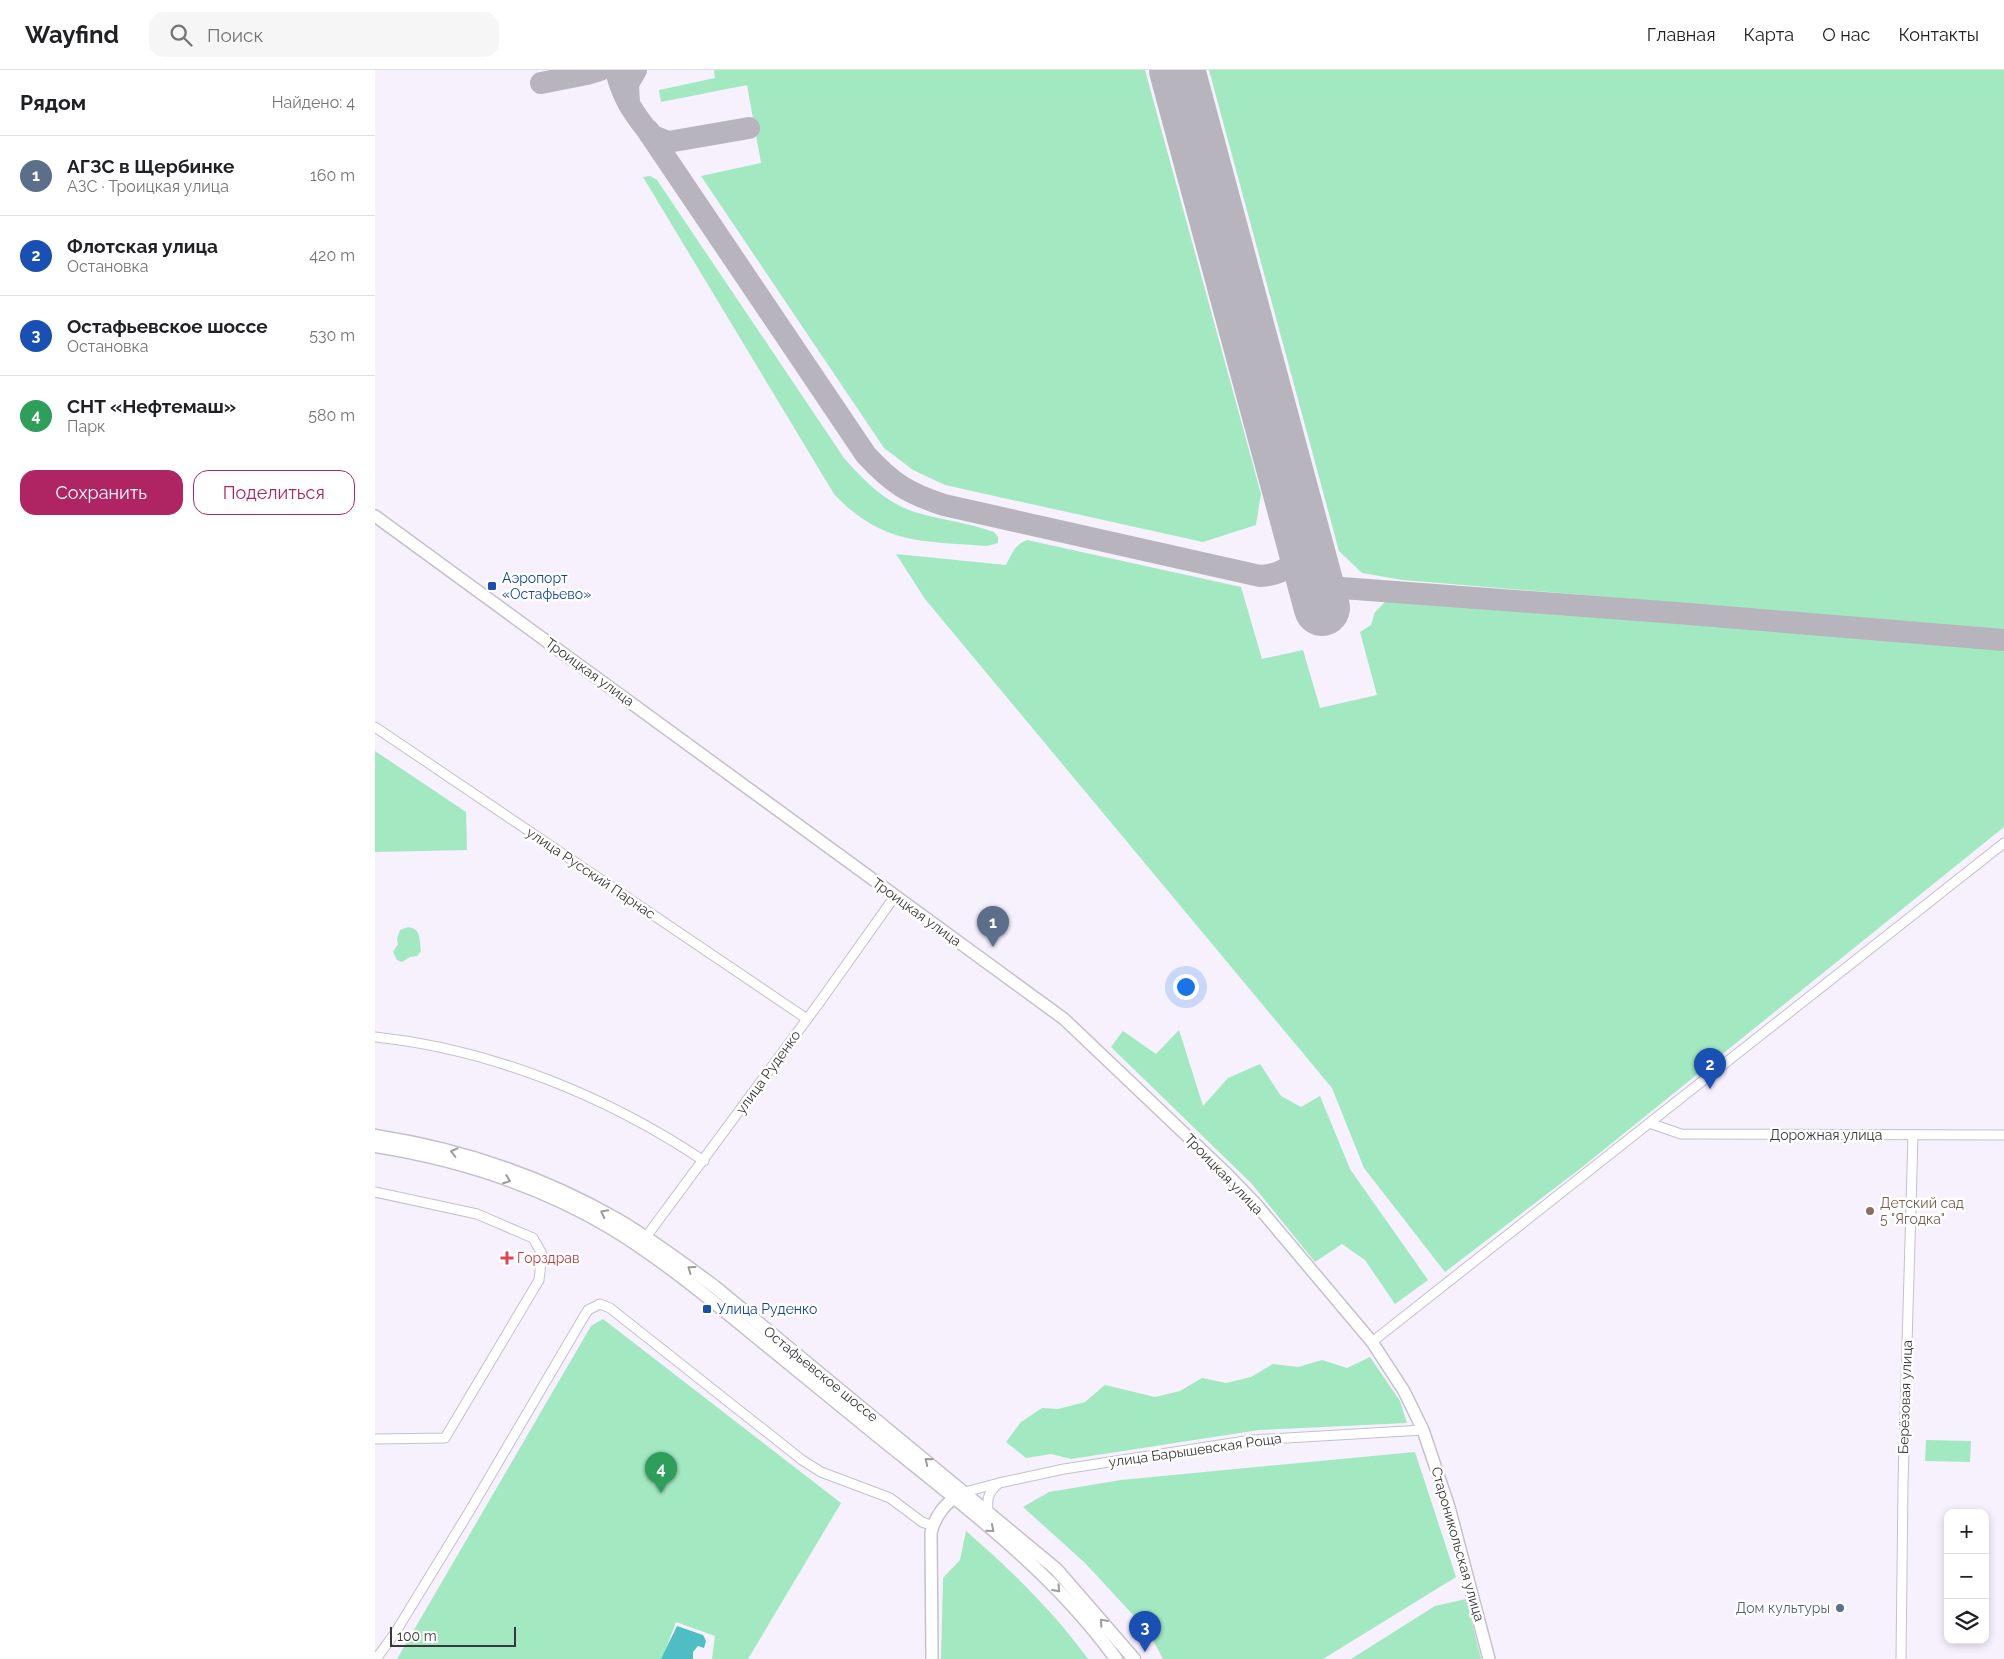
<!DOCTYPE html>
<html lang="ru">
<meta charset="utf-8">
<style>
:root{--surface:#fff;--page:#f6f6f6;--text:#202124;--muted:#757577;--line:#e0e0e0;--accent:#af2564}
body{margin:0;font-family:Raleway,sans-serif;background:var(--page);color:var(--text)}
.controls{position:absolute;right:15px;bottom:15px;display:grid;overflow:hidden;border-radius:10px;box-shadow:0 2px 8px #0003}
.controls button{width:45px;height:45px;display:grid;place-items:center;padding:0;border:0;border-bottom:1px solid var(--line);background:var(--surface);color:var(--text);font:25px sans-serif}
.scale{position:absolute;left:15px;bottom:12px;width:126px;box-sizing:border-box;padding-left:5px;border:2px solid #39373b;border-top:0;font-size:14px;line-height:18px;white-space:nowrap;color:#39373b;-webkit-text-stroke:4px #fff;paint-order:stroke}
.you{position:absolute;left:810px;top:916px;width:18px;height:18px;margin:-12px;border:4px solid #fff;border-radius:50%;background:#1a73e8;box-shadow:0 0 0 8px #1a73e833}
.badge{display:grid;place-items:center;width:32px;height:32px;border-radius:50%;background:var(--accent);color:#fff;font-size:16px;font-weight:700}
.pin{position:absolute;translate:-50% -41px;filter:drop-shadow(0 1px 2px #0008)}
.pin::after{content:'';position:absolute;top:26px;width:18px;height:15px;background:inherit;clip-path:polygon(0 0,100% 0,50% 100%)}
.list{margin:0;padding:0;list-style:none}
h2{display:flex;justify-content:space-between;align-items:center;height:65px;margin:0;padding:0 20px;font-size:21px}
h2 small{font-size:16px;font-weight:400;color:var(--muted)}
.list li{display:grid;grid-template-columns:32px 1fr auto;gap:15px;align-items:center;box-sizing:border-box;height:80px;padding:0 20px;border-top:1px solid var(--line)}
.list b{display:block;font-size:19px;white-space:nowrap}
.list p{margin:0;font-size:16px;white-space:nowrap;color:var(--muted)}
.list em{font-size:16px;font-style:normal;color:var(--muted)}
.actions{display:flex;gap:10px;padding:15px 20px}
.actions a{flex:1;padding:11px 0;border:1px solid var(--accent);border-radius:15px;text-align:center;font-size:18px;color:var(--accent)}
.actions .main{background:var(--accent);color:#fff}
.icon{flex:none;width:28px;height:28px;fill:none;stroke:currentColor;stroke-width:2;stroke-linecap:round;stroke-linejoin:round}
.map{position:relative;flex:none;width:1629px;height:1589px;overflow:hidden}
header{display:flex;align-items:center;gap:30px;box-sizing:border-box;height:70px;padding:0 25px;background:var(--surface);border-bottom:1px solid var(--line)}
header strong{font-size:24px}
nav{display:flex;gap:28px;margin-inline-start:auto;font-size:18px}
.search{width:350px;height:45px;background:var(--page);display:flex;align-items:center;gap:12px;box-sizing:border-box;padding:0 18px;border-radius:15px;color:var(--muted);font-size:19px}
main{display:flex}
aside{flex:1;background:var(--surface)}
.map>svg:first-child{display:block}
.green{fill:#a2e8c1}
.water{fill:#4ebec4}
.lines{fill:none;stroke-linecap:round;stroke-linejoin:round}
.taxiway{stroke:#b8b4bd;stroke-width:22}
.runway{stroke:#b8b4bd;stroke-width:56}
.minor-casing{stroke:#c5c0cc;stroke-width:11}
.tertiary-casing{stroke:#c5c0cc;stroke-width:14}
.secondary-casing{stroke:#c5c0cc;stroke-width:15}
.minor{stroke:#fff;stroke-width:9}
.tertiary{stroke:#fff;stroke-width:11}
.secondary{stroke:#fff;stroke-width:12}
.oneway{stroke:#9c9b9d}
.transit-dot{fill:#1a4fb4;stroke:#fff;stroke-width:2}
.education-dot{fill:#8d6e63;stroke:#fff;stroke-width:2}
.health-dot{fill:#e0444e;stroke:#fff;stroke-width:2}
.service-dot{fill:#5c6f8a;stroke:#fff;stroke-width:2}
.labels{text-anchor:middle;dominant-baseline:central;stroke-width:5;stroke-linejoin:round;paint-order:stroke}
.transit-label{font-size:14px;fill:#164399;stroke:#fff;text-anchor:start}
.street-label{font-size:14px;fill:#39373b;stroke:#fff}
.education-label{font-size:14px;fill:#785e54;stroke:#fff;text-anchor:start}
.health-label{font-size:14px;fill:#be3a42;stroke:#fff;text-anchor:start}
.service-label{font-size:14px;fill:#4e5e75;stroke:#fff;text-anchor:end}
</style>
<header>
<strong>Wayfind</strong>
<div class="search"><svg class="icon" aria-label="search" viewBox="0 0 24 24"><circle cx="10" cy="10" r="6"/><path d="M15 15l6 6"/></svg>Поиск</div>
<nav><a>Главная</a><a>Карта</a><a>О нас</a><a>Контакты</a></nav>
</header>
<main>
<aside>
<h2>Рядом<small>Найдено: 4</small></h2>
<ul class="list">
<li><span class="badge" style="background:#5c6f8a">1</span><div><b>АГЗС в Щербинке</b><p>АЗС · Троицкая улица</p></div><em>160 m</em></li>
<li><span class="badge" style="background:#1a4fb4">2</span><div><b>Флотская улица</b><p>Остановка</p></div><em>420 m</em></li>
<li><span class="badge" style="background:#1a4fb4">3</span><div><b>Остафьевское шоссе</b><p>Остановка</p></div><em>530 m</em></li>
<li><span class="badge" style="background:#2e9e5b">4</span><div><b>СНТ «Нефтемаш»</b><p>Парк</p></div><em>580 m</em></li>
</ul>
<div class="actions"><a class="main">Сохранить</a><a>Поделиться</a></div>
</aside>
<div class="map">
<svg width="1629" height="1589" viewBox="0 0 1629 1589">
<rect width="100%" height="100%" fill="#f6f1fd"/>
<g class="green">
<path d="M 339,0 L 770,0 L 886,424 L 881,455 L 828,472 L 570,415 L 538,400 L 509,378 L 326,106 L 386,93 L 372,15 L 286,32 L 284,20 L 340,8 Z"/>
<path d="M 834,0 L 1629,0 L 1629,560 L 1028,510 L 987,503 L 964,481 Z"/>
<path d="M 275,106 L 282,110 L 469,388 C 490,412 512,434 543,443 C 568,450 594,453 619,462 L 623,467 L 623,473 L 612,476 C 547,471 507,475 459,424 L 268,107 Z"/>
<path d="M 652,470 L 866,517 L 887,589 L 928,580 L 945,638 L 1002,625 L 985,562 L 996,555 L 1000,542 L 1016,526 L 1629,576 L 1629,757 L 1206,1098 L 1070,1202 L 989,1098 L 957,1018 L 550,529 L 521,484 L 631,495 C 637,484 640,474 652,470 Z"/>
<path d="M 0,681 L 91,742 L 92,780 L 0,782 Z"/>
<path d="M 33,857 C 47,859 44,870 46,881 L 42,886 L 35,887 L 27,892 L 22,890 L 18,882 L 23,874 L 22,869 L 25,860 Z"/>
<path d="M 804,960 L 828,1036 L 853,1008 L 885,994 L 906,1026 L 926,1037 L 945,1026 L 975,1099 L 1053,1210 L 1020,1234 L 990,1190 L 967,1174 L 940,1192 L 877,1114 L 736,977 L 748,961 L 781,984 Z"/>
<path d="M 228,1249 L 466,1433 L 373,1589 L 337,1589 L 340,1566 L 301,1552 L 287,1589 L 22,1589 L 216,1256 Z"/>
<path d="M 995,1287 L 1025,1331 L 1032,1353 L 884,1360 L 696,1389 L 676,1384 L 651,1388 L 631,1372 L 646,1352 L 667,1338 L 683,1339 L 710,1332 L 730,1315 L 780,1327 L 805,1321 L 827,1308 L 851,1313 L 876,1307 L 898,1294 L 923,1297 L 947,1290 L 972,1298 Z"/>
<path d="M 1551,1370 L 1596,1371 L 1595,1392 L 1550,1391 Z"/>
<path d="M 1040,1382 L 1081,1507 L 948,1589 L 788,1589 L 773,1561 L 710,1493 L 648,1437 L 674,1422 L 746,1410 Z"/>
<path d="M 591,1461 C 636,1500 678,1541 713,1589 L 566,1589 L 568,1508 L 585,1490 Z"/>
<path d="M 1091,1529 L 1106,1589 L 976,1589 L 1060,1536 Z"/>
</g>
<path class="water" d="M 302,1556 L 328,1565 L 331,1571 L 329,1578 L 323,1576 L 318,1582 L 318,1589 L 286,1589 Z"/>
<g class="lines">
<g class="taxiway">
<path d="M 241,0 C 246,24 257,41 272,60 L 491,385 C 517,413 532,423 569,435 L 885,506 C 914,504 925,491 928,462"/>
<path d="M 166,13 L 212,4 L 225,0"/>
<path d="M 254,34 L 253,14 L 261,0"/>
<path d="M 273,60 L 278,66 L 293,72 L 374,58"/>
<path d="M 939,506 L 958,516 L 967,518 L 1302,543 L 1629,570"/>
</g>
<path class="runway" d="M 802,0 L 947,538"/>
<defs>
<g id="minor">
<path d="M 0,657 L 432,949"/>
<path d="M 0,967 C 116,979 232,1026 329,1091"/>
<path d="M 1274,1053 L 1306,1064 L 1629,1065"/>
<path d="M 0,1122 L 102,1144 L 158,1168 L 167,1184 L 164,1210 L 70,1368 L 0,1369"/>
<path d="M 268,1171 L 444,933 L 520,826"/>
<path d="M 997,1272 L 1629,773"/>
<path d="M 590,1422 L 624,1413 L 689,1399 L 877,1370 L 1048,1360"/>
<path d="M 613,1441 C 612,1429 613,1423 622,1415"/>
<path d="M 1,1589 L 20,1563 L 94,1442 L 208,1248 L 213,1240 L 225,1234 L 235,1238 L 427,1390 L 446,1402 L 515,1428 L 547,1452 L 558,1456"/>
<path d="M 1526,1589 L 1528,1414 L 1538,1066"/>
</g>
<g id="tertiary">
<path d="M 0,446 L 689,949 L 852,1104 L 880,1133 L 997,1272 L 1029,1321 L 1048,1360 L 1074,1437 L 1114,1589"/>
<path d="M 557,1589 L 556,1463 C 560,1446 571,1431 587,1424"/>
</g>
<g id="secondary">
<path d="M 0,1066 C 85,1079 168,1107 243,1150 C 277,1170 309,1194 340,1217 L 681,1499 L 759,1589"/>
<path d="M 0,1076 C 82,1089 166,1116 238,1159 C 288,1190 333,1227 378,1264 C 420,1298 461,1332 503,1366 C 586,1433 679,1502 741,1589"/>
</g>
</defs>
<use href="#minor" class="minor-casing"/>
<use href="#tertiary" class="tertiary-casing"/>
<use href="#secondary" class="secondary-casing"/>
<use href="#minor" class="minor"/>
<use href="#tertiary" class="tertiary"/>
<use href="#secondary" class="secondary"/>
</g>
<defs><path id="oneway-chevron" d="M-2-3.5L2.5 0L-2 3.5" fill="none" stroke-width="1.6" stroke-linecap="round" stroke-linejoin="round" transform="scale(1.25)"/></defs>
<g class="oneway">
<use href="#oneway-chevron" transform="translate(79 1082) rotate(-166)"/>
<use href="#oneway-chevron" transform="translate(132 1110) rotate(21)"/>
<use href="#oneway-chevron" transform="translate(229 1143) rotate(-153)"/>
<use href="#oneway-chevron" transform="translate(316 1199) rotate(-144)"/>
<use href="#oneway-chevron" transform="translate(553 1391) rotate(-141)"/>
<use href="#oneway-chevron" transform="translate(616 1459) rotate(41)"/>
<use href="#oneway-chevron" transform="translate(682 1519) rotate(48)"/>
<use href="#oneway-chevron" transform="translate(728 1552) rotate(-131)"/>
</g>
<g class="transit-dot">
<rect x="112" y="511" width="10" height="10" rx="2.5"/>
<rect x="327" y="1234" width="10" height="10" rx="2.5"/>
</g>
<circle class="education-dot" cx="1495" cy="1141" r="5"/>
<path class="health-dot" d="M129.5 1180.5h5v5h5v5h-5v5h-5v-5h-5v-5h5z"/>
<circle class="service-dot" cx="1465" cy="1538" r="5"/>
<g class="labels">
<g class="transit-label">
<text x="127" y="508">Аэропорт<tspan x="127" dy="16">«Остафьево»</tspan></text>
<text x="342" y="1239">Улица Руденко</text>
</g>
<g class="street-label">
<text transform="translate(215 602) rotate(36)">Троицкая улица</text>
<text transform="translate(216 803) rotate(34)">улица Русский Парнас</text>
<text transform="translate(542 842) rotate(36)">Троицкая улица</text>
<text transform="translate(393 1002) rotate(-54)">улица Руденко</text>
<text x="1451" y="1065">Дорожная улица</text>
<text transform="translate(849 1104) rotate(46)">Троицкая улица</text>
<text transform="translate(446 1304) rotate(39)">Остафьевское шоссе</text>
<text transform="translate(1530 1327) rotate(-88)">Берёзовая улица</text>
<text transform="translate(820 1380) rotate(-8)">улица Барышевская Роща</text>
<text transform="translate(1083 1474) rotate(74)">Староникольская улица</text>
</g>
<g class="education-label">
<text x="1505" y="1133">Детский сад<tspan x="1505" dy="16">5 "Ягодка"</tspan></text>
</g>
<g class="health-label">
<text x="142" y="1188">Горздрав</text>
</g>
<g class="service-label">
<text x="1455" y="1538">Дом культуры</text>
</g>
</g>
</svg>
<div class="controls">
<button>+</button>
<button>−</button>
<button><svg class="icon" aria-label="layers" viewBox="0 0 24 24"><path d="M12 4l9 5-9 5-9-5zM3 14l9 5 9-5"/></svg></button>
</div>
<div class="scale">100 m</div>
<div class="you"></div>
<div class="pin badge" style="left:618px;top:877px;background:#5c6f8a">1</div>
<div class="pin badge" style="left:1335px;top:1019px;background:#1a4fb4">2</div>
<div class="pin badge" style="left:770px;top:1582px;background:#1a4fb4">3</div>
<div class="pin badge" style="left:286px;top:1423px;background:#2e9e5b">4</div>
</div>
</main>
